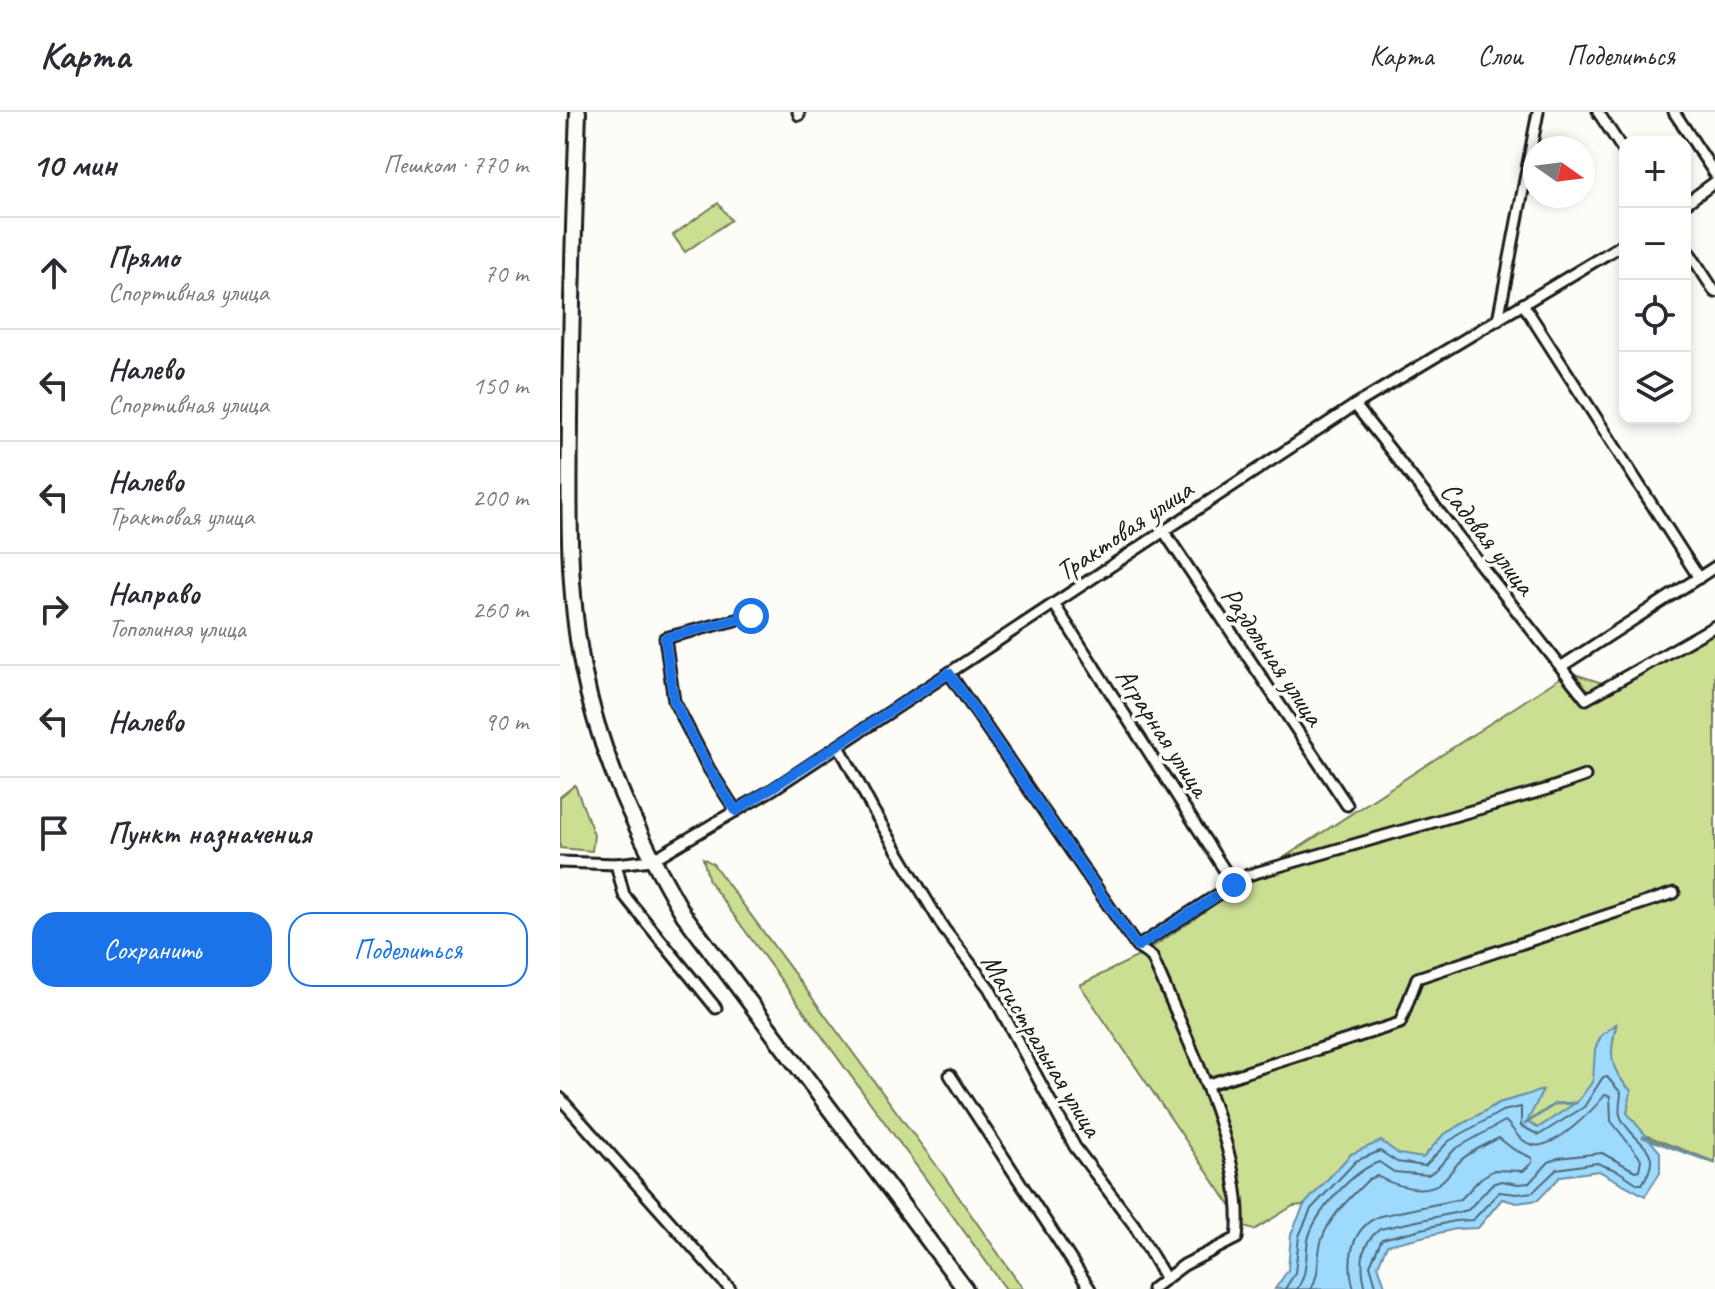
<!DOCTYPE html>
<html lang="ru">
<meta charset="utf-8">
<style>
:root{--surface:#fff;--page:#f2f2f3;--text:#2b2b33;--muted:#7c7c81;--line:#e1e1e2;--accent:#1a73e8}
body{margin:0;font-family:Caveat,sans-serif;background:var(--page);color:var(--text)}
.controls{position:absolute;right:24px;top:24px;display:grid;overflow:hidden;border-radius:16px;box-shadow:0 4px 12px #0003}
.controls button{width:72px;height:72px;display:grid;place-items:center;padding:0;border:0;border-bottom:2px solid var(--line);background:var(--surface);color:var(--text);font:40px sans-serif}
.compass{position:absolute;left:963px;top:24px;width:72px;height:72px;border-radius:50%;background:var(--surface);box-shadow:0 4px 12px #0003;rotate:104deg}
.stop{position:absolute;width:24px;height:24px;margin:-18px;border:6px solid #1a73e8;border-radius:50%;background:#fff}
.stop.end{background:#1a73e8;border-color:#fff;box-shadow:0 2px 8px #0008}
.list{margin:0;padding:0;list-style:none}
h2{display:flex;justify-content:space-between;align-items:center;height:104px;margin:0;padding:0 32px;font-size:34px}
h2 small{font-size:26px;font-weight:400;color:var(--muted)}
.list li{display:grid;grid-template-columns:52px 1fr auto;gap:24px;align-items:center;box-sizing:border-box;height:112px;padding:0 32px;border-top:2px solid var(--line)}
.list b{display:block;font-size:30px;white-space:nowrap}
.list p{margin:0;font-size:26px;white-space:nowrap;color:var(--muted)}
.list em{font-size:26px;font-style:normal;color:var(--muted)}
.actions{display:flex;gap:16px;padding:24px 32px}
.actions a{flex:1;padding:18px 0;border:2px solid var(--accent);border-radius:24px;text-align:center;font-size:28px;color:var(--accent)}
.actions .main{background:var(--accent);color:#fff}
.icon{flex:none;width:44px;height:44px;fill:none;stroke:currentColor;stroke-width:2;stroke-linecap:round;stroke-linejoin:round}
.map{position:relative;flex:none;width:1155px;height:1177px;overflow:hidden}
header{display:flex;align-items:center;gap:48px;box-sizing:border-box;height:112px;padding:0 40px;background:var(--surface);border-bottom:2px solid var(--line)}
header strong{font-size:38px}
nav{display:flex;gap:44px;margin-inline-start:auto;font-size:28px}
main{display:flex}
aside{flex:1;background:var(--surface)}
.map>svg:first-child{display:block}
.green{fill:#cbdf93;stroke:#747e58;stroke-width:2}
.water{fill:#9ddafe;stroke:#698ea4;stroke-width:2}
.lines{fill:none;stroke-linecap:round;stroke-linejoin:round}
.shore{stroke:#506876;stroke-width:2}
.stream{stroke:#698ea4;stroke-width:3}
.minor-casing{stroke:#1c1c1c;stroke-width:15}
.secondary-casing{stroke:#1c1c1c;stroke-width:20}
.minor{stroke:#fdfcf7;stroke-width:9}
.secondary{stroke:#fdfcf7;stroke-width:14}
.route{stroke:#1a73e8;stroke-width:10}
.labels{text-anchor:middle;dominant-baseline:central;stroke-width:7;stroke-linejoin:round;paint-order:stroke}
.street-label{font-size:28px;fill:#1c1c1c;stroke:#fdfcf7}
</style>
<header>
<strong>Карта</strong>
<nav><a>Карта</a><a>Слои</a><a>Поделиться</a></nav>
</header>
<main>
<aside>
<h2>10 мин<small>Пешком · 770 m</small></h2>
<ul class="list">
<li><svg class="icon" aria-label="ahead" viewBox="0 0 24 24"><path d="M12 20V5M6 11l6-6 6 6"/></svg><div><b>Прямо</b><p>Спортивная улица</p></div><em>70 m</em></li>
<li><svg class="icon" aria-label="left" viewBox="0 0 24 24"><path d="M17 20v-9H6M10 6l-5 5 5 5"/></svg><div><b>Налево</b><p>Спортивная улица</p></div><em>150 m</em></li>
<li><svg class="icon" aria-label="left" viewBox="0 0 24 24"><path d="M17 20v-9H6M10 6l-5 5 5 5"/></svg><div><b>Налево</b><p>Трактовая улица</p></div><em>200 m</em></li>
<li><svg class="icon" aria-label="right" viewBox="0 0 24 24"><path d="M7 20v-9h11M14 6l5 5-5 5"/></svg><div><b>Направо</b><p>Тополиная улица</p></div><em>260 m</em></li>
<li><svg class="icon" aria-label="left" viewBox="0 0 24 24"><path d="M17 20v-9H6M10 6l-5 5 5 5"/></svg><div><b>Налево</b></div><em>90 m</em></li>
<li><svg class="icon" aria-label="arrive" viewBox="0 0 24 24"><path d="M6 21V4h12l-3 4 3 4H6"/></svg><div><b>Пункт назначения</b></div></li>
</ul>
<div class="actions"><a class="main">Сохранить</a><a>Поделиться</a></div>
</aside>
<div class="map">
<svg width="1155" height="1177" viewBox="0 0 1155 1177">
<rect width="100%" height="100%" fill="#fdfcf7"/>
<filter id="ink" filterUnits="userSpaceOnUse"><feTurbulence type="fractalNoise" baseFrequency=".0125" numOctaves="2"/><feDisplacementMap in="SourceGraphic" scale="16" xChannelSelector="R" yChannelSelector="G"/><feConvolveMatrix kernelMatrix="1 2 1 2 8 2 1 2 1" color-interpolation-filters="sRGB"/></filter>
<g filter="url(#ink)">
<g class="green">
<path d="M 158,91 L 171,108 L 125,140 L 113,123 Z"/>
<path d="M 1155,510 L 1155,1050 L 1082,1022 L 1067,1001 L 1071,979 C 1048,955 1049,945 1056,914 C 1024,937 1043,944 1032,970 C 1022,992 997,1003 978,1016 L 966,1010 L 981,979 L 939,991 L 883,1023 L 863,1046 L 839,1043 L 791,1042 L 744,1093 L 733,1094 L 694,1118 L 678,1113 L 671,1095 L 520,873 L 583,842 L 694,765 L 1009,560 L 1048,573 Z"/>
<path d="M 15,673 L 34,723 L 32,739 L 0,736 L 0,685 Z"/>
<path d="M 143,746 L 153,752 L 382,1061 L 463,1177 L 446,1177 L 149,769 Z"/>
</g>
<path class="water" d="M 1056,912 C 1050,943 1048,956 1071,979 L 1067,1001 L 1100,1040 L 1100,1061 L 1085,1084 L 1039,1059 L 1001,1064 L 978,1088 L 957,1091 L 942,1087 L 918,1116 L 896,1117 L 827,1133 L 818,1153 L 826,1177 L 715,1177 L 728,1158 L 731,1122 L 744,1093 L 791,1042 L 821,1029 L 839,1042 L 863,1046 L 883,1023 L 908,1009 L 939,991 L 983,978 L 967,1010 L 978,1016 L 1018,989 L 1033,969 L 1035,937 L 1041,924 Z"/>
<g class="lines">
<g class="shore">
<path d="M 725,1177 L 735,1161 L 739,1124 L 751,1097 L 796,1049 L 820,1039 L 837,1050 L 865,1054 L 889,1029 L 942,999 L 961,995 L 961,1014 L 979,1023 L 1024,995 L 1043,965 L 1047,965 L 1061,981 C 1061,989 1057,998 1061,1006 C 1077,1036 1106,1036 1082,1072 L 1078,1072 L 1058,1059 L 1037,1051 L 997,1057 L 973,1080 L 957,1082 L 939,1080 L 913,1108 L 894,1109 L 822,1127 L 810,1153 L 817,1177"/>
<path d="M 737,1177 C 748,1161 745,1147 748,1128 C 754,1101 793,1059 819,1050 L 834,1060 L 868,1063 L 876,1058 L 895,1037 L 945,1009 C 955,1017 957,1029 973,1033 C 994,1038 1033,998 1045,983 L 1050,984 L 1051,1009 L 1081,1047 L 1079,1058 L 1075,1059 L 1042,1041 L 998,1046 L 989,1050 L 969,1071 L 958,1072 L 941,1069 L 932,1072 L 908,1098 L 820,1117 C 799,1132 800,1155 806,1177"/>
<path d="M 751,1177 C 761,1161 756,1144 762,1127 C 770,1103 792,1084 809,1067 L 817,1064 C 833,1073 861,1082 878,1072 C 888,1066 893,1056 901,1048 C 911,1039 927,1032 939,1026 L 953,1037 L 972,1046 L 972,1051 L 963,1059 L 934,1058 L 921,1066 L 901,1087 L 820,1104 C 790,1116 786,1150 794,1177"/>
</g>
<g class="stream">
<path d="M 965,1012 L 995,992 L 1016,991"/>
<path d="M 1083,1025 L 1155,1051"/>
</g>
<defs>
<g id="minor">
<path d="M 238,0 L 239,3"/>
<path d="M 1038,0 L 1065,41"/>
<path d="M 1114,0 L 1155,62"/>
<path d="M 1125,92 L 1155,70"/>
<path d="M 1125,134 L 1155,180"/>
<path d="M 963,192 L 1139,466"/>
<path d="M 938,208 L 978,0"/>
<path d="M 795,293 L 1026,587 L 1155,514"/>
<path d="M 603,418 L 787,693"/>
<path d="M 494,492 L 674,773"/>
<path d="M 1002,554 L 1155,455"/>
<path d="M 389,561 L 577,835 L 592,845 C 623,918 688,1047 677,1126 L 624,1153 L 592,1177"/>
<path d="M 279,634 L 313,698 L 384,817 L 429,876 L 515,1035 L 574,1113 L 606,1167"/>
<path d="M 176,699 L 149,657 L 114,589 L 105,526 L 191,504"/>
<path d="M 0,750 L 56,752 L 92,748 L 213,677 L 795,293 L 1065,131"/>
<path d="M 56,752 L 64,783 L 156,896"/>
<path d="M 577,835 L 688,763 L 988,677 L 1025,664"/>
<path d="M 390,963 L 530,1177"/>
<path d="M 646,973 L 840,911 L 857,866 L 1114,781"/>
<path d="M 0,986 L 170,1177"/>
</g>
<path id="secondary" d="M 18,0 C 14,103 11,206 10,309 C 9,392 7,475 23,557 C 40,645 79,726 124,803 L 405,1177"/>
</defs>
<use href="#minor" class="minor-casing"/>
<use href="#secondary" class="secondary-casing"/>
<use href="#minor" class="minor"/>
<use href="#secondary" class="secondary"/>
</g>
</g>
<g class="lines" filter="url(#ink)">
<path class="route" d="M 191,504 L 105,526 L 114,589 L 149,657 L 176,699 L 389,561 L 577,835 L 674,773"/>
</g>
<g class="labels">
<g class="street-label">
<text transform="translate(564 418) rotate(-34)">Трактовая улица</text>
<text transform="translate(928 426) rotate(52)">Садовая улица</text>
<text transform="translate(713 544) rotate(56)">Раздольная улица</text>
<text transform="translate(603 620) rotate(57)">Аграрная улица</text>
<text transform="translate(482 933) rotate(59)">Магистральная улица</text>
</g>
</g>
</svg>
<div class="controls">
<button>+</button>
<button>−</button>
<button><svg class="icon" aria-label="locate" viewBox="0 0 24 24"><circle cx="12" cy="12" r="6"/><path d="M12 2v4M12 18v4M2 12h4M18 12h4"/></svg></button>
<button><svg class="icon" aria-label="layers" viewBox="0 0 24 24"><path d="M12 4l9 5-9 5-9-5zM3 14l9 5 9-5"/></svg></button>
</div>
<svg class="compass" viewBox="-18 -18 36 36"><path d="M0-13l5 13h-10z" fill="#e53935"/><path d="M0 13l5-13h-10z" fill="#7c7c81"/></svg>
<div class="stop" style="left:191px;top:504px"></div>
<div class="stop end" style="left:674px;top:773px"></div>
</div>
</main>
